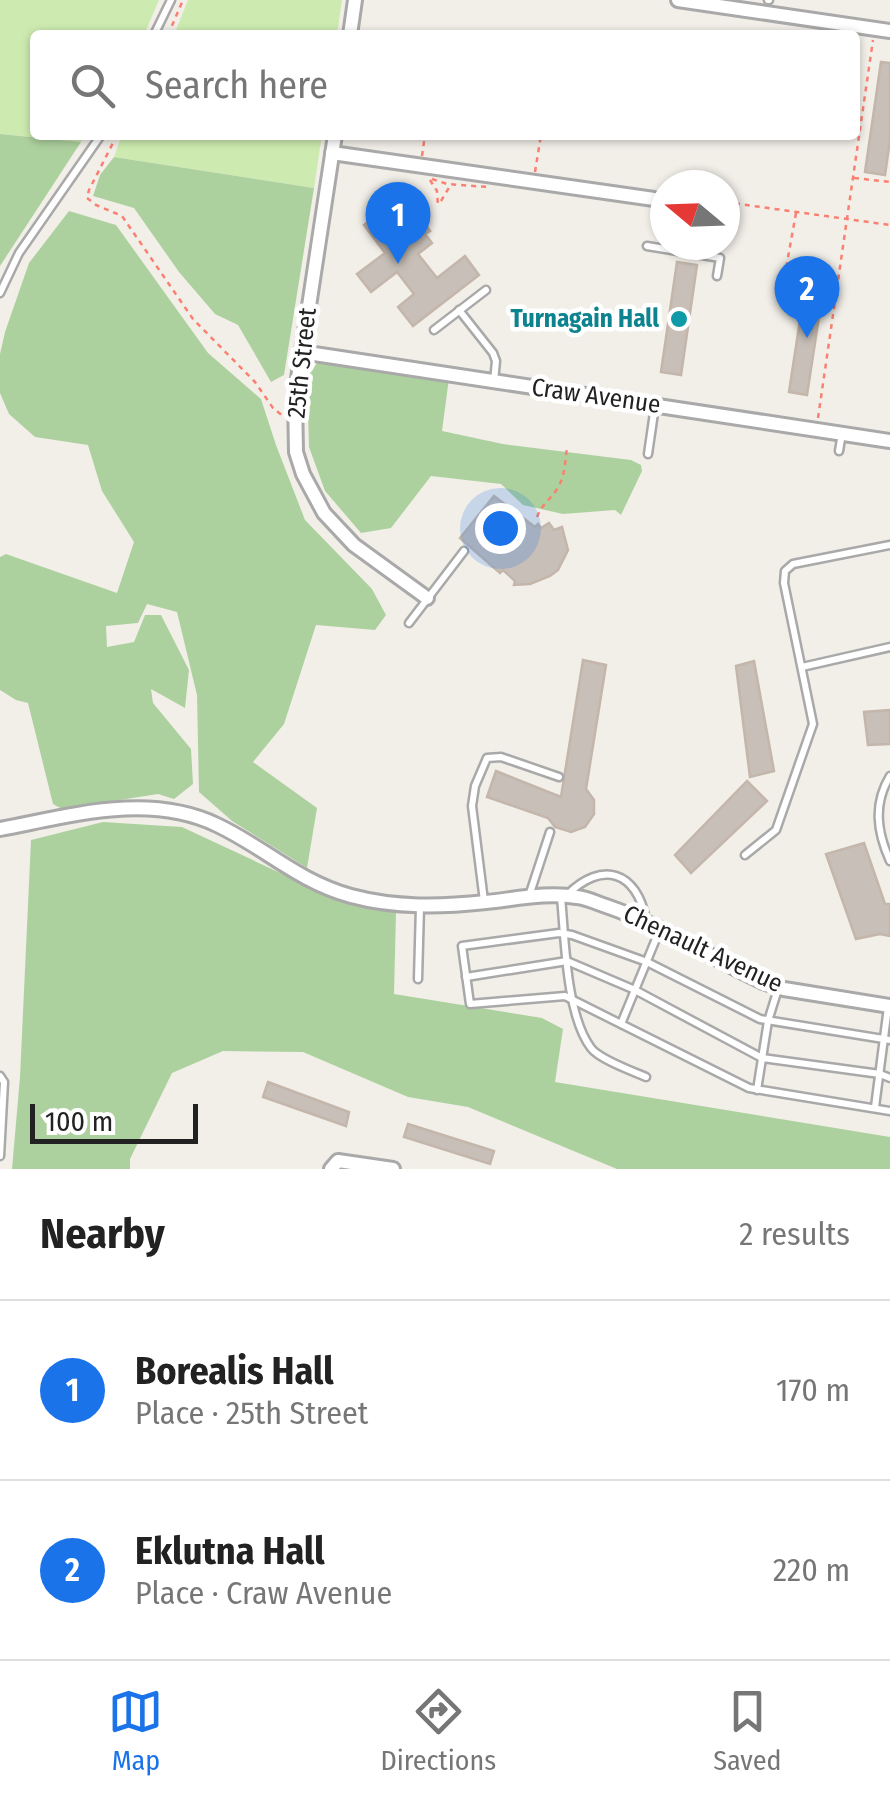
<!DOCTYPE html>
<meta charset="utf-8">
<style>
:root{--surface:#fff;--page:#f6f6f6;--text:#222;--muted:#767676;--line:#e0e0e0;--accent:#1a73e8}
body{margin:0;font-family:"Fira Sans Condensed",sans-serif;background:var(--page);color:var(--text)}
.compass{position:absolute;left:650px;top:170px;width:90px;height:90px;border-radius:50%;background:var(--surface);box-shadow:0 2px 8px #0004;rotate:289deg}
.scale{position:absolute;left:30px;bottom:25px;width:168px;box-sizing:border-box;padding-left:10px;border:5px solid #222;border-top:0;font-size:28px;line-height:35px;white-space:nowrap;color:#222;-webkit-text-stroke:8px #fff;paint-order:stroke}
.you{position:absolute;left:500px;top:528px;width:35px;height:35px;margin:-25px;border:8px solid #fff;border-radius:50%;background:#1a73e8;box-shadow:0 0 0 15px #1a73e833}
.badge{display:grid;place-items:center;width:65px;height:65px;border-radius:50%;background:var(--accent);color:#fff;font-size:32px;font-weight:700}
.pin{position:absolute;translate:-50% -82px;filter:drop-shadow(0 2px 5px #0008)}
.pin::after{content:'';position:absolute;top:52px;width:35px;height:30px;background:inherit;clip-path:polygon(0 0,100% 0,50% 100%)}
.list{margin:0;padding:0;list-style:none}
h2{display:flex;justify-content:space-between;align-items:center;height:130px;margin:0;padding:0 40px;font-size:42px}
h2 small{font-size:32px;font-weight:400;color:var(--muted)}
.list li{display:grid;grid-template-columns:65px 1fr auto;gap:30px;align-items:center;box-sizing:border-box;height:180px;padding:0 40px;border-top:2px solid var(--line)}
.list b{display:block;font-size:38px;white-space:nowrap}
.list p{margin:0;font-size:32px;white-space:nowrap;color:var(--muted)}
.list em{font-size:32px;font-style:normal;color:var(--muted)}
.icon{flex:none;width:55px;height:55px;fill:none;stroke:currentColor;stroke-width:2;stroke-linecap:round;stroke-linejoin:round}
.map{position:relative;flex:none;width:890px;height:1169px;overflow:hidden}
.search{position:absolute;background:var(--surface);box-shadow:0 2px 8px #0004;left:30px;right:30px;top:30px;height:110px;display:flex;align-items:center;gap:25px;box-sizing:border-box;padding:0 35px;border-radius:10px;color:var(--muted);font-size:38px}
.sheet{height:490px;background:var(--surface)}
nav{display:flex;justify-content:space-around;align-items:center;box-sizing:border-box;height:140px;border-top:2px solid var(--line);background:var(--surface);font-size:28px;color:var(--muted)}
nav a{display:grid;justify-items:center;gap:5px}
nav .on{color:var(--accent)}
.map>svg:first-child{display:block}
.grass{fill:#cdebb0}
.forest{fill:#add19e}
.building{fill:#c7bfb8;stroke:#c4b6ab;stroke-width:2.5}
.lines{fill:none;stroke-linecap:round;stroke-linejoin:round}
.lane-casing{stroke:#a9a9a9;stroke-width:11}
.street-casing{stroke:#a9a9a9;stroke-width:18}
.path{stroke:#fa8072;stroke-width:2.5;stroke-dasharray:5 5;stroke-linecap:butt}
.lane{stroke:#fff;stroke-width:6}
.street{stroke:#fff;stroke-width:12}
.culture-dot{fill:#0f9aa8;stroke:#fff;stroke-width:4}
.labels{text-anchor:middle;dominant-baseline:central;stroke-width:9;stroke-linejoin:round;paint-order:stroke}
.culture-label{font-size:25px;font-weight:bold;fill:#0d838f;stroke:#fff;text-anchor:end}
.street-label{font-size:25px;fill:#222;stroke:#fff}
</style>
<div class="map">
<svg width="890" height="1169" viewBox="0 0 890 1169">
<rect width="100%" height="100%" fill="#f2efe9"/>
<g class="grass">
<path d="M 0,0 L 159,0 L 144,35 L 35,35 L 35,135 L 86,135 L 81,142 L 0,134 Z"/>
<path d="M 188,0 L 342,0 L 337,35 L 174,35 Z"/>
<path d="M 122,135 L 322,135 L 314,188 L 114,157 Z"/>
</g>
<g class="forest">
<path d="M 0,134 L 81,142 L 0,266 Z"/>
<path d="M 114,157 L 314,188 L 284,375 L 271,382 L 238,325 L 215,314 L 179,272 L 134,208 L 93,196 L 100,175 Z"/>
<path d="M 69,211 L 116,225 L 208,353 L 261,399 L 276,445 L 305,520 L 372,589 L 386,615 L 375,630 L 316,625 L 284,724 L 253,762 L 317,808 L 307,868 L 232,821 L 199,792 L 197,695 L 177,612 L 147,604 L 138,623 L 106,626 L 107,647 L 134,642 L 145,615 L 161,615 L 189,670 L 185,708 L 151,689 L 153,703 L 191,749 L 193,784 L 174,799 L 158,794 L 62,809 L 53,804 L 28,703 L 16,700 L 0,690 L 0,557 L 6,554 L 117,593 L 134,542 L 102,491 L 88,445 L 35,437 L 9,414 L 0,393 L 0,354 L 5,332 L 29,263 Z"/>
<path d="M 320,360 L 449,378 L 442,431 L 503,444 L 631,460 L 641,465 L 642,471 L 621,515 L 615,510 L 563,514 L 523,505 L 501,484 L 431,476 L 391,528 L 361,533 L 325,491 L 309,447 L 307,375 Z"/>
<path d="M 103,822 L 182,827 L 334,898 L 396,912 L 394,994 L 542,1018 L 563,1029 L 555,1082 L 890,1137 L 890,1169 L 617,1169 L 468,1107 L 408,1097 L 303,1052 L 223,1051 L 172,1073 L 130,1159 L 130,1169 L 12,1169 L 20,1077 L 31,840 Z"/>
</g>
<g class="building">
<path d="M 881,62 L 890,63 L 890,140 L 885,175 L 865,172 Z"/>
<path d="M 379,213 L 397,237 L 421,218 L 430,231 L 425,234 L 432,243 L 418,254 L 437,278 L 465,256 L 479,275 L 413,326 L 398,307 L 414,294 L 397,272 L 371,292 L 357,274 L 385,253 L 364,225 Z"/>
<path d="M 677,262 L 697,265 L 681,375 L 661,372 Z"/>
<path d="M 806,281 L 824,284 L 807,395 L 789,392 Z"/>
<path d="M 494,496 L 535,527 L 538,524 L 541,528 L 549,523 L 554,530 L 562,527 L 568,550 L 558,570 L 550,576 L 530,584 L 514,585 L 515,581 L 503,570 L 500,573 L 460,538 Z"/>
<path d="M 583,660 L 606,665 L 586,789 L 594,800 L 594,814 L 585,827 L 571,832 L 555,827 L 548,818 L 487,797 L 496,771 L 561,797 Z"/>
<path d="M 754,661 L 774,771 L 750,777 L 736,666 Z"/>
<path d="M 890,710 L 890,744 L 868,745 L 864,712 Z"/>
<path d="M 747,781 L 767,801 L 691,873 L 675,855 Z"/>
<path d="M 864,843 L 885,904 L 890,904 L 890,936 L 880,934 L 856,939 L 826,854 Z"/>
<path d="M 268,1082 L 349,1112 L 346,1126 L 263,1097 Z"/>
<path d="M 408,1124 L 494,1151 L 490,1164 L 404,1137 Z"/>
</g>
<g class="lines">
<defs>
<g id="lane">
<path d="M 768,0 L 769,0"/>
<path d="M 154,35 L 171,0"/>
<path d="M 647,246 L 720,258 L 717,276"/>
<path d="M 0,293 L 19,253 L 101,135"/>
<path d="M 459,310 L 493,353 L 496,361 L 494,381"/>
<path d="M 434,330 L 486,290"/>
<path d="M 839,451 L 842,433"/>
<path d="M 648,454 L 655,406"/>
<path d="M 409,623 L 464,551"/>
<path d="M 802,667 L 890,647"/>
<path d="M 890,776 C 873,804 877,832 890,861"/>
<path d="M 745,855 L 776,830 L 813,724 L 784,583 L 785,571 L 793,564 L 890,545"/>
<path d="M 567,895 C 602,860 637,871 646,920"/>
<path d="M 529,896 L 550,832"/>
<path d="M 561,897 C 565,939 566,1015 591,1048 C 599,1059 632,1071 646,1077"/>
<path d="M 484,901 L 472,806 L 475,786 L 487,758 L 501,757 L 559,777"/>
<path d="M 466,977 L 567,961 L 635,990 L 762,1058 L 880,1074 L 890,1078"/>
<path d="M 418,979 L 420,907"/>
<path d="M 621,1024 L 660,929"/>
<path d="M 890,1040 L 760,1019 L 647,962 L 572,935 L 559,933 L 462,946 L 470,1004 L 565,996 L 749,1088 L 890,1111"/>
<path d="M 0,1076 L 4,1082 L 0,1156"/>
<path d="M 757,1090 L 768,1021 L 778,989"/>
<path d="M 875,1107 L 888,1007"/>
</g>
<g id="street">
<path d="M 678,0 L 890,31"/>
<path d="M 350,35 L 355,0"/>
<path d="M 335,135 L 295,398 L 296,452 L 303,474 L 324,513 L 354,545 L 427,598"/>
<path d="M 332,153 L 654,199"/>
<path d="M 301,352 L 890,441"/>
<path d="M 0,829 C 70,816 148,792 217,825 C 264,847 297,881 351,896 C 396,908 440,907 486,902 C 516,899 547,892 577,897 C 587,898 597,903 606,906 C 662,925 710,958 763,982 L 784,989 L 890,1006"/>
<path d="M 331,1169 L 338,1161 L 393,1169"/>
</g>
</defs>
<use href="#lane" class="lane-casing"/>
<use href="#street" class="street-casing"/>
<g class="path">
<path d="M 168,35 L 183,0"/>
<path d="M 117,135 L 89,190 L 87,198 L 96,205 L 122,216 L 193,319 L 255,382 L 273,408 L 283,416"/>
<path d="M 422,156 L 425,135"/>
<path d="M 535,172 L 541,135"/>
<path d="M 854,178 L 890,182"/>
<path d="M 432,179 L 447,184 L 488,187"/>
<path d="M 430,180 L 437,191 L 438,206"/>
<path d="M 441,201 L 450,186"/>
<path d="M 725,202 L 890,225"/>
<path d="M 796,213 L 785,274 L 826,280 L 827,282 L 834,283"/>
<path d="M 725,235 L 729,202"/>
<path d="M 818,418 L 873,40"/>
<path d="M 537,517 C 542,504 550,500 557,489 C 565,477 565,462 567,447"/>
</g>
<use href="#lane" class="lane"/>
<use href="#street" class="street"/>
</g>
<circle class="culture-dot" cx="679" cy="319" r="10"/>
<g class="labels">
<g class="culture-label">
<text x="659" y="319">Turnagain Hall</text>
</g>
<g class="street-label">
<text transform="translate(302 363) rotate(-84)">25th Street</text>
<text transform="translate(596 396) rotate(8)">Craw Avenue</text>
<text transform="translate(703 949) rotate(25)">Chenault Avenue</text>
</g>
</g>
</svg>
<svg class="compass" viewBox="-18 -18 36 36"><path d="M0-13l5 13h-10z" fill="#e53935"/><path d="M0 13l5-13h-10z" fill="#767676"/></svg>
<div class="scale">100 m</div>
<div class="you"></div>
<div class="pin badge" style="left:398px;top:264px">1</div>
<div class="pin badge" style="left:807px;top:338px">2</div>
<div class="search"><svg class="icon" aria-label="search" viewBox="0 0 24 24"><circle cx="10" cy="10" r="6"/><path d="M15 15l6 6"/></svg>Search here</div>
</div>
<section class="sheet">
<h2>Nearby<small>2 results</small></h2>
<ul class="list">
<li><span class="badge">1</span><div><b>Borealis Hall</b><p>Place · 25th Street</p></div><em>170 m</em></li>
<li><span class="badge">2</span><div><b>Eklutna Hall</b><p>Place · Craw Avenue</p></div><em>220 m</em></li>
</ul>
</section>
<nav>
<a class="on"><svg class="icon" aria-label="map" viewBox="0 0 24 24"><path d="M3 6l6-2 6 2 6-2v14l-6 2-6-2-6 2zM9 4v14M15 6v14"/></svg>Map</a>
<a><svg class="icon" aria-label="directions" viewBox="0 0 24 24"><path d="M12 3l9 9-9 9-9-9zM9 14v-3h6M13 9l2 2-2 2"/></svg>Directions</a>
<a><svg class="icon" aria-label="saved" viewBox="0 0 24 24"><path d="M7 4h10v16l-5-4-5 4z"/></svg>Saved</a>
</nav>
